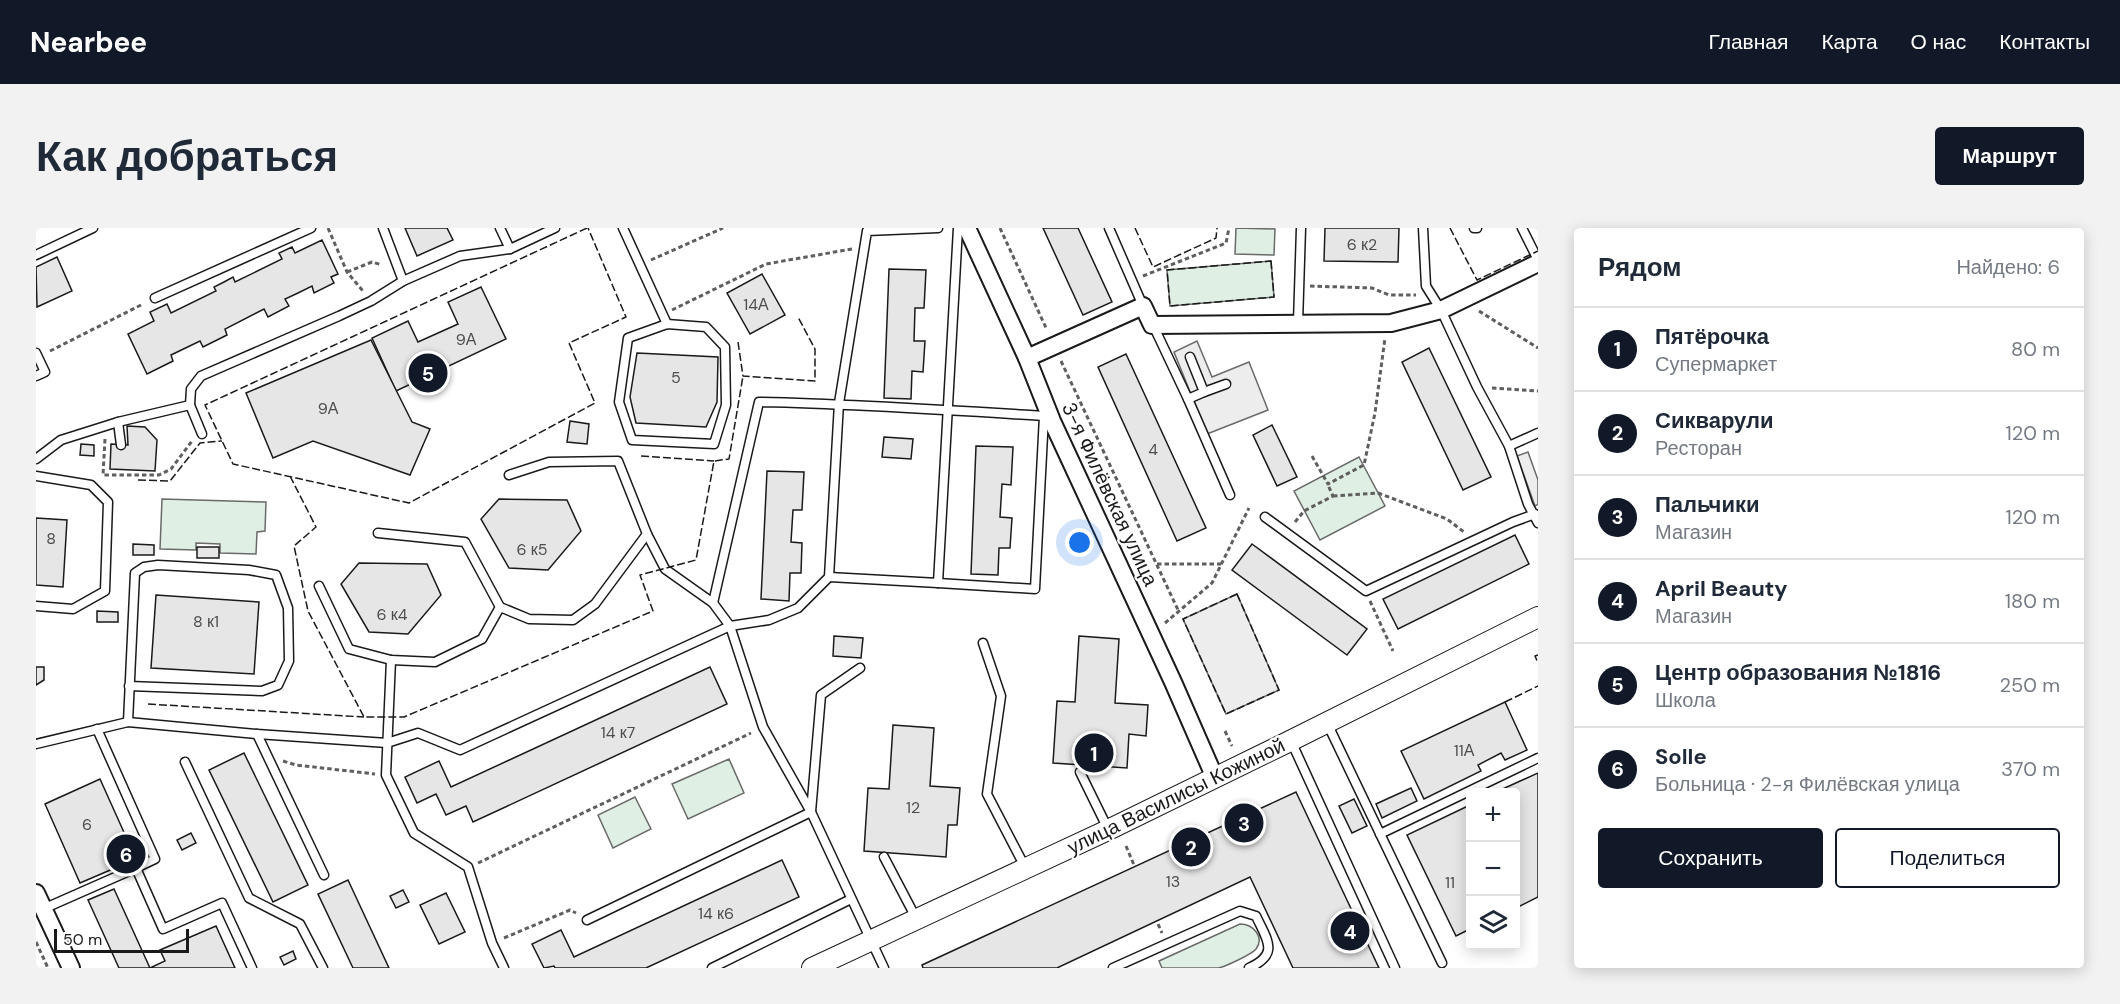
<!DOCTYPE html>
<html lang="ru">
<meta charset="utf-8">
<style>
:root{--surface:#fff;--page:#f2f2f3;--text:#1f2937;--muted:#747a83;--line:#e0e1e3;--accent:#111827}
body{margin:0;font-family:"DM Sans",sans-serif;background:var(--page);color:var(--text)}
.controls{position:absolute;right:18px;bottom:18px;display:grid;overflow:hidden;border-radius:6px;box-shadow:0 3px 15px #0003}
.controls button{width:54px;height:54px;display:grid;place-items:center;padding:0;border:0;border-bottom:2px solid var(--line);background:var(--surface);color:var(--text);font:30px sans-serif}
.scale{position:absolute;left:18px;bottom:15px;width:135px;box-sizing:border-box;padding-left:6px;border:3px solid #1a1a1a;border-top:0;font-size:16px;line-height:21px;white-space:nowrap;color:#1a1a1a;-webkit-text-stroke:4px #fff;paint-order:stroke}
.you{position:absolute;left:1044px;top:315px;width:21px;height:21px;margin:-15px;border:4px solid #fff;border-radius:50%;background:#1a73e8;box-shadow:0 0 0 9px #1a73e833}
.badge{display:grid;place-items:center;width:39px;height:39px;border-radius:50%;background:var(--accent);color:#fff;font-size:20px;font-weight:700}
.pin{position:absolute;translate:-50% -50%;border:3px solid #fff;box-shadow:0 2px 6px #0006}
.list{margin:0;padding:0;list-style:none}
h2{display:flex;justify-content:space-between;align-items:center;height:78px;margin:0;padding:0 24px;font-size:26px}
h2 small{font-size:20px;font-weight:400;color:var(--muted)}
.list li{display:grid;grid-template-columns:39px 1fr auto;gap:18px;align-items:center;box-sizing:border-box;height:84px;padding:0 24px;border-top:2px solid var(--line)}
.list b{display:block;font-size:22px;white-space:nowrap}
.list p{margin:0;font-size:20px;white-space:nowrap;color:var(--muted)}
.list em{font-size:20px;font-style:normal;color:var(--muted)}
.actions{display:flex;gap:12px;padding:18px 24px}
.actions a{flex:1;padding:14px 0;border:2px solid var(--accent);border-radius:6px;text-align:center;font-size:21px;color:var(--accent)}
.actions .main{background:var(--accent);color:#fff}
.icon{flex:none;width:33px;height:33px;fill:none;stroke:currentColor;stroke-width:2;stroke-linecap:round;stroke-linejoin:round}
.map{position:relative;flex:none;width:1502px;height:740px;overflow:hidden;border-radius:6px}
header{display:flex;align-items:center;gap:36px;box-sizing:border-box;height:84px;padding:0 30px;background:var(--accent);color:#fff}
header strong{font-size:28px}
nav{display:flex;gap:33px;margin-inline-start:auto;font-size:21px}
.intro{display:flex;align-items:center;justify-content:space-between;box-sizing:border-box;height:144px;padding:0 36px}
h1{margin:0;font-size:42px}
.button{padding:15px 27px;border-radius:6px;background:var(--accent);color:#fff;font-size:21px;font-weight:700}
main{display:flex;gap:36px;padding:0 36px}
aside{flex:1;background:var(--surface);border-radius:6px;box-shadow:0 3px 15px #0003}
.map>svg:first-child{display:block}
.green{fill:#e0efe3;stroke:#6a6a6a;stroke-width:1.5}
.parking{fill:#ededed;stroke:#6a6a6a;stroke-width:1.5}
.building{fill:#e6e6e6;stroke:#1a1a1a;stroke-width:1.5}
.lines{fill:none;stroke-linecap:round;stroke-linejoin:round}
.service-casing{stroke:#1a1a1a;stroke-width:11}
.minor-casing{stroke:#1a1a1a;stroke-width:20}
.tertiary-casing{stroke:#1a1a1a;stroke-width:22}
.path{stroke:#5f5f5f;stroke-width:3;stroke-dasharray:4.5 3;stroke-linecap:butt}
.service{stroke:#fff;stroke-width:8}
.minor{stroke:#fff;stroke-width:16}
.tertiary{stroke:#fff;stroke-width:20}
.fence{stroke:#1a1a1a;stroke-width:1.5;stroke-dasharray:8 3;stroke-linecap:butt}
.labels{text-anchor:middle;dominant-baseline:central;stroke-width:4.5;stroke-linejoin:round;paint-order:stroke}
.number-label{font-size:16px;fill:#4d4d4d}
.street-label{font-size:20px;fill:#1a1a1a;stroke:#fff}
</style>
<header>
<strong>Nearbee</strong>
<nav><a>Главная</a><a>Карта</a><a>О нас</a><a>Контакты</a></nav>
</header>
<div class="intro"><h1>Как добраться</h1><a class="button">Маршрут</a></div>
<main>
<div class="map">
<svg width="1502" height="740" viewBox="0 0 1502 740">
<rect width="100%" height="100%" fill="#fff"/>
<g class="green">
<path d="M 1200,0 L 1239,1 L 1238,27 L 1199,26 Z"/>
<path d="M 1235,33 L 1238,69 L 1134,78 L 1131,42 Z"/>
<path d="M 1323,229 L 1349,278 L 1284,312 L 1258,263 Z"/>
<path d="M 126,271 L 230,274 L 229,303 L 221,304 L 220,326 L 184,325 L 184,316 L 160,315 L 160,322 L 124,321 Z"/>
<path d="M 693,531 L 708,565 L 652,591 L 636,556 Z"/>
<path d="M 599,569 L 615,601 L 577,620 L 562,587 Z"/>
<path d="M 1204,696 C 1217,696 1229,709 1220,721 C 1216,726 1189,739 1182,740 C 1166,740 1143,740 1126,740 L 1123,733 Z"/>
</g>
<g class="parking">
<path d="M 1161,113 L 1176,149 L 1213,134 L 1232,182 L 1171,206 L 1138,124 Z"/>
<path d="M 1492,224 L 1502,252 L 1502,276 L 1499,278 L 1481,228 Z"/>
<path d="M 1201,366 L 1243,462 L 1190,486 L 1147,391 Z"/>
</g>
<g class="building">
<path d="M 369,0 L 411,0 L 417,12 L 381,28 Z"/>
<path d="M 1007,0 L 1042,0 L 1076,74 L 1047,87 Z"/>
<path d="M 1289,0 L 1363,0 L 1362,34 L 1288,33 Z"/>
<path d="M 286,12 L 302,46 L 295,49 L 298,55 L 278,65 L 276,58 L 262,65 L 249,71 L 253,78 L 232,89 L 228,81 L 189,101 L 191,107 L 167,119 L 164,113 L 135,127 L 137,133 L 111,146 L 92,106 L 118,93 L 114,84 L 131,76 L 135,85 L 180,63 L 178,59 L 188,54 L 197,49 L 199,54 L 246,31 L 243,25 L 256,19 L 259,25 Z"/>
<path d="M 21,29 L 36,63 L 1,79 L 0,39 Z"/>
<path d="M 853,41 L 890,42 L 888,80 L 879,80 L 878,113 L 889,113 L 887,144 L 876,143 L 875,171 L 848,170 Z"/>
<path d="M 726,46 L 749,87 L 714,106 L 691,65 Z"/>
<path d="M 445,59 L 470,111 L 360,163 L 336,110 L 372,93 L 382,114 L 422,96 L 412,74 Z"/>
<path d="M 335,112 L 376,194 L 394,201 L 374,247 L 277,213 L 237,230 L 210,165 Z"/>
<path d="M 1393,120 L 1455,249 L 1427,262 L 1366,134 Z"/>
<path d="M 601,125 L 682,129 L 681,174 L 670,199 L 600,195 L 594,169 Z"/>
<path d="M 1090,126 L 1170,300 L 1141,313 L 1062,139 Z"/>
<path d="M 534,193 L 553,196 L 551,216 L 531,214 Z"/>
<path d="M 1236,197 L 1261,249 L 1241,258 L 1217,207 Z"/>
<path d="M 91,198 L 109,199 L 121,212 L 119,243 L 74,241 L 75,216 L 92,217 Z"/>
<path d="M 848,209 L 877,211 L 875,231 L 846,229 Z"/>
<path d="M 45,216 L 58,217 L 58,228 L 44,227 Z"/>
<path d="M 940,218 L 977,219 L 975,257 L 966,256 L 964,289 L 976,290 L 974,320 L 963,320 L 962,347 L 935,346 Z"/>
<path d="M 731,243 L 768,244 L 766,282 L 757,282 L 755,314 L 766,315 L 765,345 L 754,345 L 753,373 L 725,371 Z"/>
<path d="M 463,271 L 531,272 L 545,303 L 512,342 L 473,340 L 445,291 Z"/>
<path d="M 0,290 L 31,292 L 27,359 L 0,357 Z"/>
<path d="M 1479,307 L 1493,336 L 1362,401 L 1347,371 Z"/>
<path d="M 97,316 L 118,317 L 118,327 L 97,327 Z"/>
<path d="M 1216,316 L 1331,401 L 1311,427 L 1196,342 Z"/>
<rect x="161" y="319" width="22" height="11"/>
<path d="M 323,335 L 391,336 L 405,367 L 372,406 L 333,404 L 305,356 Z"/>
<path d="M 120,367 L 223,374 L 218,446 L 115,440 Z"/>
<path d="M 61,383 L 82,384 L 82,394 L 61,394 Z"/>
<path d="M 798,408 L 827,410 L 825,430 L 797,428 Z"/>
<path d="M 1043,408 L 1083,411 L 1079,475 L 1112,477 L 1110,508 L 1093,506 L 1091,540 L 1017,535 L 1021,473 L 1039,474 Z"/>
<path d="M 0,439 L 8,439 L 8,452 L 0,457 Z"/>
<path d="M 674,439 L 691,476 L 437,594 L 430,578 L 410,587 L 400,566 L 381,575 L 369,549 L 403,533 L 415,559 Z"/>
<path d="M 1469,474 L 1491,522 L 1469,532 L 1465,525 L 1442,537 L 1445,543 L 1388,571 L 1365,523 Z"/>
<path d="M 857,497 L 898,500 L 894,558 L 924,560 L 921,597 L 912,597 L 910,629 L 828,623 L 832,560 L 853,561 Z"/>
<path d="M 208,525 L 272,657 L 237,674 L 173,542 Z"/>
<path d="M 1502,545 L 1502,669 L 1480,680 L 1480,564 L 1460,564 Z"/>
<path d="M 64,551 L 100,631 L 44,655 L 9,576 Z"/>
<path d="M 1375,560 L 1381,573 L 1346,590 L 1340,576 Z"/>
<path d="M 1260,564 L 1343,740 L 1257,740 L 1214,649 L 1021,740 L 887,740 L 886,737 Z"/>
<path d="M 1318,571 L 1331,598 L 1316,605 L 1303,578 Z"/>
<path d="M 1434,577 L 1434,701 L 1420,708 L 1371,607 Z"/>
<path d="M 155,605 L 160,615 L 146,622 L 141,612 Z"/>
<path d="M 746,632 L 763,669 L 610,740 L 519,740 L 518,738 L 508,740 L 496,716 L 525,702 L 538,729 Z"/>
<path d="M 312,652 L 353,740 L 317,740 L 282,666 Z"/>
<path d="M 78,661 L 114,740 L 129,733 L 124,722 L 180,698 L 199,740 L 83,740 L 52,672 Z"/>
<path d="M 367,662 L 373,674 L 360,680 L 354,668 Z"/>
<path d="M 410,665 L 429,704 L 403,716 L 384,677 Z"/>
<path d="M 257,723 L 260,731 L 248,737 L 244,729 Z"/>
</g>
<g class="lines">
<defs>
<g id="service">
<path d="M 347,0 L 367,53"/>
<path d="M 464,0 L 474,21"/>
<path d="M 587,0 L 631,96"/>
<path d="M 1073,0 L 1107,78"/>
<path d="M 1387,0 L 1390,58 L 1405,82 L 1441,159 L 1473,218 L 1492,276 L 1502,295"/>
<path d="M 1438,0 L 1441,0"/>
<path d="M 1486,0 L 1502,32"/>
<path d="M 0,27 L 57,0"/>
<path d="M 119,70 L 275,0"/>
<path d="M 1262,95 L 1265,0"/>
<path d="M 631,96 L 670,99 L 689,119 L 690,177 L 678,216 L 596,212 L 583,174 L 592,110 Z"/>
<path d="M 1117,97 L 1152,171 L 1194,267"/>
<path d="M 0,125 L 9,144 L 0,148"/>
<path d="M 1168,164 L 1190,156"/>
<path d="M 1152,171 L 1168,164 L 1154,129"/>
<path d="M 154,177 L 166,206"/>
<path d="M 82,194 L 85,217"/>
<path d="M 1473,218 L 1502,205"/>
<path d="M 0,231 L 25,212 L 82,194 L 154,177 L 155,161 L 165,148 L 303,88 L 335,73 L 367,53 L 424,28 L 474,21 L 519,0"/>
<path d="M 0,248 L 55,257 L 72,274 L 69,363 L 37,381 L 0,378"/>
<path d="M 1229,289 L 1330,363 L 1477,294 L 1499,286"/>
<path d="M 342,305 L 429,314 L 464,379"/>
<path d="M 611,306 L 629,341 L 677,375"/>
<path d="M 793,349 L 902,355 L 922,0"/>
<path d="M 902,355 L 999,361 L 1008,188"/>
<path d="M 283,358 L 313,421 L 355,432 L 399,434 L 446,411 L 464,379 L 493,391 L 537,392 L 559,376 L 611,306 L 582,233 L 513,234 L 473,247"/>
<path d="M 947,415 L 965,468 L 951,566 L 989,639"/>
<path d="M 355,432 L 350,547 L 378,605 L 432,639 L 456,715 L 468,740"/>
<path d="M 92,494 L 99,345 L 108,339 L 122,337 L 213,342 L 240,347 L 252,380 L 253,433 L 242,457 L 226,463 L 93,458"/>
<path d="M 1291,495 L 1406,735"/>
<path d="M 61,501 L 119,631 L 100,640"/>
<path d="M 221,506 L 288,647"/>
<path d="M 1255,513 L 1359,740"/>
<path d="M 0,516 L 92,494 L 221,506 L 351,515 L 382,505 L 424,522 L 694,398 L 733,392 L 762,380 L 793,349 L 803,175 L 831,3 L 902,0"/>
<path d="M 149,534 L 213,670 L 264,696 L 287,740"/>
<path d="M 1044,544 L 1072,601"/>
<path d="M 1344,606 L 1502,530"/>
<path d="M 848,629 L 880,690"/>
<path d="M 7,681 L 100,640 L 127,701 L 186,675 L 216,740"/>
<path d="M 551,692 L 775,584 L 785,467 L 824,440"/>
<path d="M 676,740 L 815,671"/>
<path d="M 848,740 L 775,584 L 727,499 L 694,398 L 677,375 L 723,174 C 818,176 913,182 1008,188 L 1013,191"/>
<path d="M 1077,740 L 1204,683 L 1220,688 C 1231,712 1244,726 1213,740"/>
</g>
<g id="minor">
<path d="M 931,0 L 991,130 L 1016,193 L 1137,454 L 1179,550"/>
<path d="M 991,130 L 1107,78 L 1116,97 L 1355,95 L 1405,82 L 1502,35"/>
<path d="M 0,665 L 35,740"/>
</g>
<path id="tertiary" d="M 776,740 L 1072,602 L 1254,513 L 1502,389"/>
</defs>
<use href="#service" class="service-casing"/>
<use href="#minor" class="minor-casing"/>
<use href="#tertiary" class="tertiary-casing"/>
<g class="path">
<path d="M 292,0 L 311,44 L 327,63"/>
<path d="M 964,0 L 1011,102"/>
<path d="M 615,32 L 687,0"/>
<path d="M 311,44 L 336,34 L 346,37"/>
<path d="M 1107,48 L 1190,15 L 1193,0"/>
<path d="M 1274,58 L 1336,60 L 1353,67 L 1380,67"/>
<path d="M 636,82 L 730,36 L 816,21"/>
<path d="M 1443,83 L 1502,120"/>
<path d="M 14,123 L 107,76"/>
<path d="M 1025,133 L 1143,384"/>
<path d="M 1456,160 L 1502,163"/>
<path d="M 69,211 L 67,247 L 123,247 L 135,241 L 156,213"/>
<path d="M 1276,228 L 1292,256 L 1328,237 L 1339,185 L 1349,110"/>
<path d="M 1297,268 L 1342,265 L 1411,291 L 1428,304"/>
<path d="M 1259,294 L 1268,283 L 1297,268 L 1292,257"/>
<path d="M 1121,336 L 1185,336"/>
<path d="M 1334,373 L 1357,423"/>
<path d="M 1129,395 L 1176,355 L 1213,280"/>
<path d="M 1189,503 L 1196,518"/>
<path d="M 247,533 L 260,537 L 339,546"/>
<path d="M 1090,618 L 1098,637"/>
<path d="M 442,635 L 715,505"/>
<path d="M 1122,696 L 1126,705"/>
<path d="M 468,710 L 534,682 L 540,685"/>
<path d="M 0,714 L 12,740"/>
</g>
<use href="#service" class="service"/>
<use href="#minor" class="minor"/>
<use href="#tertiary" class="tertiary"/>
<g class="fence">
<path d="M 551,0 L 169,177 L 197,236 L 373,275 L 559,175 L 533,115 L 590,89 L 552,0"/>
<path d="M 1099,0 L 1117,39 L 1180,10 L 1181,0"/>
<path d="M 1414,0 L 1441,52 L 1502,23"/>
<path d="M 1235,33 L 1238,69 L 1134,78 L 1131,42 Z"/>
<path d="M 702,114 L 707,148 L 779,153 L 779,121 L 762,89"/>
<path d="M 605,228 L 678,233"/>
<path d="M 254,248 L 280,299 L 258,318 L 272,383 L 328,489 L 368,489 L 617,383 L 604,347 L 660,332 L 678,233 L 693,231 L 707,148"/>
<path d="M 102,252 L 134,253 L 164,215 L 186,213"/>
<path d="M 1201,366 L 1243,462 L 1190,486 L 1147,391 Z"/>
<path d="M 1502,427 L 1499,428 L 1502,435"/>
<path d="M 1469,474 L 1502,458"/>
<path d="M 112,476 L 328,489"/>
</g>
</g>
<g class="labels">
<g class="number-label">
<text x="1326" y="16">6 к2</text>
<text x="720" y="76">14А</text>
<text x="430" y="111">9А</text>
<text x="640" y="149">5</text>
<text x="292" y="180">9А</text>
<text x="1117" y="221">4</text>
<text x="15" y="310">8</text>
<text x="496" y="321">6 к5</text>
<text x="356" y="386">6 к4</text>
<text x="170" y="393">8 к1</text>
<text x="582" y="504">14 к7</text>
<text x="1428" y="522">11А</text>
<text x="877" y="579">12</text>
<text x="51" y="596">6</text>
<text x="1137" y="653">13</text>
<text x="1414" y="654">11</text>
<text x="680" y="685">14 к6</text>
</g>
<g class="street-label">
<text transform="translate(1074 266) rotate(65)">3-я Филёвская улица</text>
<text transform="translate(1140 568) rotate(-26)">улица Василисы Кожиной</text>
</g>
</g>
</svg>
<div class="controls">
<button>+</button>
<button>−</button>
<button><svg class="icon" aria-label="layers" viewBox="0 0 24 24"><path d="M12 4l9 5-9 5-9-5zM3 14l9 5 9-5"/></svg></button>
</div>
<div class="scale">50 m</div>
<div class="you"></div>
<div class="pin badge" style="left:1058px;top:525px">1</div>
<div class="pin badge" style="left:1155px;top:619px">2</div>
<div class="pin badge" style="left:1208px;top:595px">3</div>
<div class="pin badge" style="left:1314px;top:703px">4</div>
<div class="pin badge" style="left:392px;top:145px">5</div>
<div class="pin badge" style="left:90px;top:626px">6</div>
</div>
<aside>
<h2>Рядом<small>Найдено: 6</small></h2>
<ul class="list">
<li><span class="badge">1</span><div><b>Пятёрочка</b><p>Супермаркет</p></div><em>80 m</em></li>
<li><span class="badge">2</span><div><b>Сикварули</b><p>Ресторан</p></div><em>120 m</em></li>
<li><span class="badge">3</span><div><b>Пальчики</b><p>Магазин</p></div><em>120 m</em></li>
<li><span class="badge">4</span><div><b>April Beauty</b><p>Магазин</p></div><em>180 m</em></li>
<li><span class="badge">5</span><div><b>Центр образования №1816</b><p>Школа</p></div><em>250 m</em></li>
<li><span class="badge">6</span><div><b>Solle</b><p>Больница · 2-я Филёвская улица</p></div><em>370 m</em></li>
</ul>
<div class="actions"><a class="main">Сохранить</a><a>Поделиться</a></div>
</aside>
</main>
